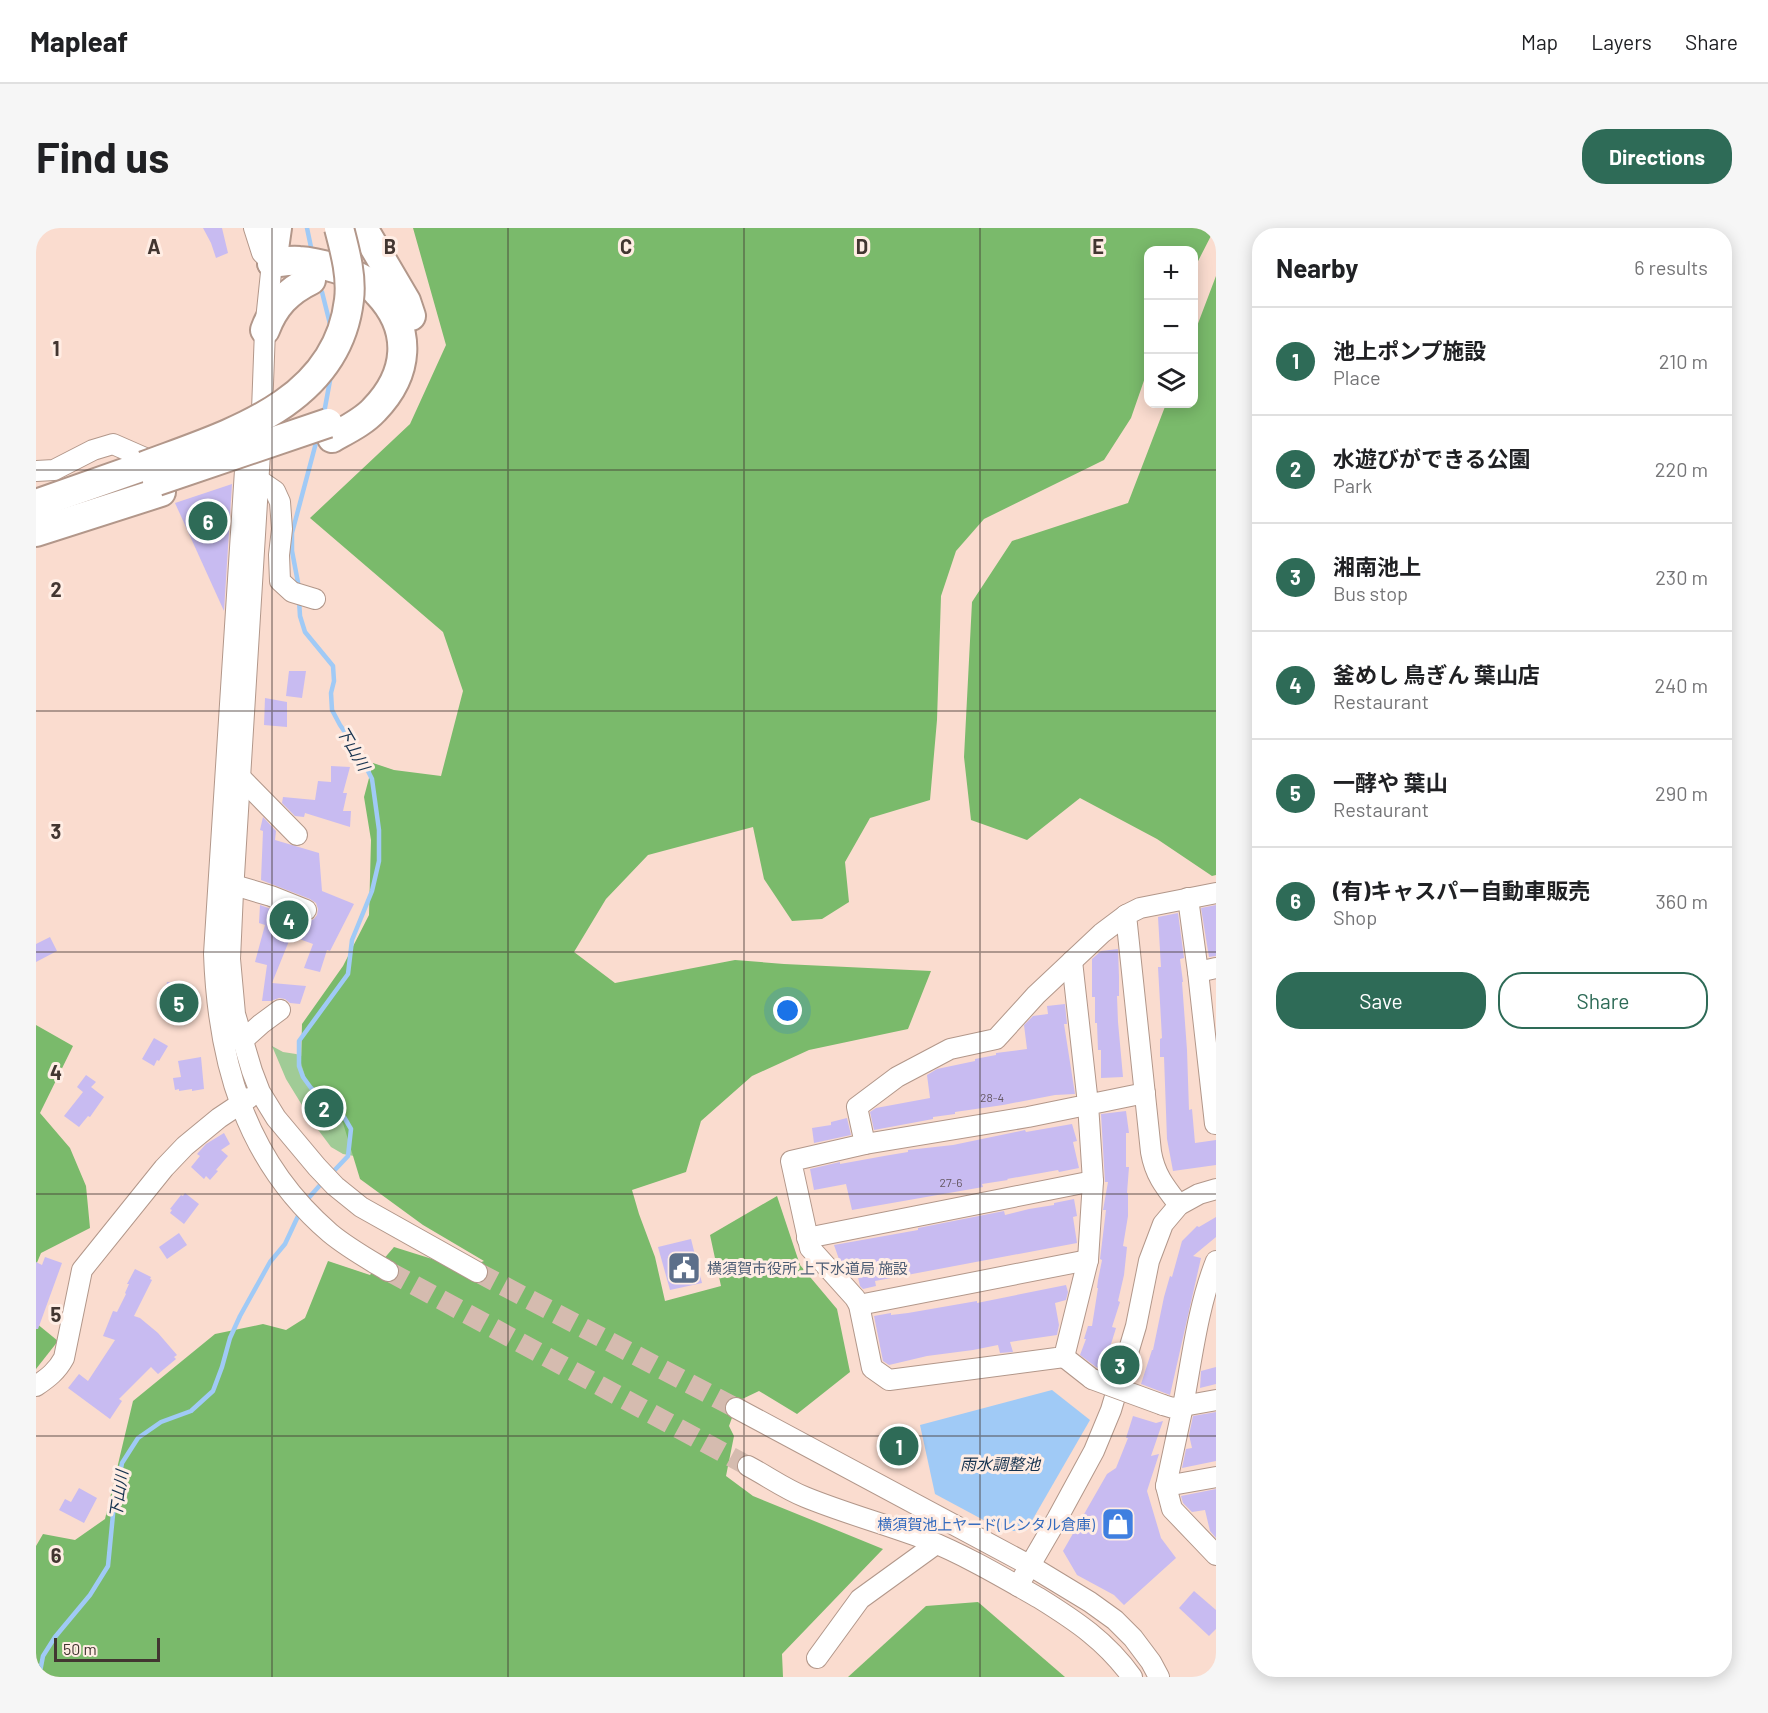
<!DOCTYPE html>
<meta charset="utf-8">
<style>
:root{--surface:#fff;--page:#f6f6f6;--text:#202124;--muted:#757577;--line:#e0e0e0;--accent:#2e6b57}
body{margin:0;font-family:Barlow,"Noto Sans JP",sans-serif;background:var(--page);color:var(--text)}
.controls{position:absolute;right:18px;top:18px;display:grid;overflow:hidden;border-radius:12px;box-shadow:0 3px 15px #0003}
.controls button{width:54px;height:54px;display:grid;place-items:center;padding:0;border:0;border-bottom:2px solid var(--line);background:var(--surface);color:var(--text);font:30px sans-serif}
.scale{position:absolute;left:18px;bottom:15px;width:106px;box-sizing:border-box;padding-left:6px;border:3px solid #423631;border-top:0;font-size:16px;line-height:21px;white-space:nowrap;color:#423631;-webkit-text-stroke:4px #ffede4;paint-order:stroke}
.you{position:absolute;left:752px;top:783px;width:21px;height:21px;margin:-15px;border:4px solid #fff;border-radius:50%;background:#1a73e8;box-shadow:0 0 0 9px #1a73e833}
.badge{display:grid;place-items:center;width:39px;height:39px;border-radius:50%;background:var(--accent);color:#fff;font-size:20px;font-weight:700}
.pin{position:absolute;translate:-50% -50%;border:3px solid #fff;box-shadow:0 2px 6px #0006}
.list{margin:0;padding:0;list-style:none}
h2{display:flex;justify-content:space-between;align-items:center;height:78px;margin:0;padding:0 24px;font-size:26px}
h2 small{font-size:20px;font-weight:400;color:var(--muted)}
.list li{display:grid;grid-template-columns:39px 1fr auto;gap:18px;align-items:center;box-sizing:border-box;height:108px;padding:0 24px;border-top:2px solid var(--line)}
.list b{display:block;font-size:22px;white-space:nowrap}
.list p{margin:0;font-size:20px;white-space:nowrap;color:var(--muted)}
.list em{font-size:20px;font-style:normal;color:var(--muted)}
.actions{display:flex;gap:12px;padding:18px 24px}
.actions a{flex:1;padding:14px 0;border:2px solid var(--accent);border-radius:24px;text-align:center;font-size:21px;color:var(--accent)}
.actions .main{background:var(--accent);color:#fff}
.icon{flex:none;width:33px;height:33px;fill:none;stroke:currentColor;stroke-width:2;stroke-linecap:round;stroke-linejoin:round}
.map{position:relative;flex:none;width:1180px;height:1449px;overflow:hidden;border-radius:24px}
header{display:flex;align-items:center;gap:36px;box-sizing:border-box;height:84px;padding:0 30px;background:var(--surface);border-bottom:2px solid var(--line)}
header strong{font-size:28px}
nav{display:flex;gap:33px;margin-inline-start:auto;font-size:21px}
.intro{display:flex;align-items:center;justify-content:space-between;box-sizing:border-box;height:144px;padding:0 36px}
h1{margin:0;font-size:42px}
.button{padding:15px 27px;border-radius:24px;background:var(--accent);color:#fff;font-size:21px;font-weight:700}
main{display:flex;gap:36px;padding:0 36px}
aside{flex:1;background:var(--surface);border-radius:24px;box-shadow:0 3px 15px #0003}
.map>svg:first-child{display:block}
.green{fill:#a0cb96}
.forest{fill:#7aba6b}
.water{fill:#a0caf6}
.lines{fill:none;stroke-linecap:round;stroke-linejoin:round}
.stream{stroke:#a0caf6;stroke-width:4.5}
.building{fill:#c8bbf1}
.minor-tunnel{stroke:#d5bbaf;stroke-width:20;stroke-dasharray:20 10;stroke-linecap:butt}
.minor-casing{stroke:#b2978a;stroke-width:22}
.highway-casing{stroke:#b2978a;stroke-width:32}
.minor{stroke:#fff;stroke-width:20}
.highway{stroke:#fff;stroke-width:28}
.minor-bridge-casing{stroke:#b2978a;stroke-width:22;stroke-linecap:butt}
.highway-bridge-casing{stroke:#b2978a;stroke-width:32;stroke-linecap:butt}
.minor-bridge{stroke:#fff;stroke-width:20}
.highway-bridge{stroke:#fff;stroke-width:28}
.grid{fill:none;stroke:#423631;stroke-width:1.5;stroke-opacity:0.55}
.labels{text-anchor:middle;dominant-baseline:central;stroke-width:6;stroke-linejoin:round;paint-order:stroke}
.number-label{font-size:12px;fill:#645761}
.service-label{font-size:15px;fill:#4e5e75;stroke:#ffede4;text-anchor:start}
.shop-label{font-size:15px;fill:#366cbe;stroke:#ffede4;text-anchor:end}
.water-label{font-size:16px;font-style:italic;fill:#15324f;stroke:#ffede4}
.grid-label{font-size:20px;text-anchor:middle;font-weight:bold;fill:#423631;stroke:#ffede4;stroke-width:6;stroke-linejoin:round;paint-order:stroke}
</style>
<header>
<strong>Mapleaf</strong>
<nav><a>Map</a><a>Layers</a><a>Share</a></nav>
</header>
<div class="intro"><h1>Find us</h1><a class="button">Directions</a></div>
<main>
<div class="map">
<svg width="1180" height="1449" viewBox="0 0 1180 1449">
<rect width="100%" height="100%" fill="#fadccf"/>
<path class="green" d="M 236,818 L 247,824 L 260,826 L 277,832 L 318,891 L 318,928 L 307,926 L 295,919 L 277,895 L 250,851 Z"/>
<g class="forest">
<path d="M 377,0 L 1179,0 L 1158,41 L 1158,22 L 1112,22 L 1112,141 L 1095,190 L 1068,232 L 948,291 L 920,323 L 905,368 L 901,492 L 894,572 L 834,590 L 809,634 L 813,674 L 786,691 L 756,693 L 728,651 L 717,599 L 612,627 L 570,671 L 538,724 L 579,755 L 699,732 L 748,736 L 895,743 L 872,801 L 773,822 L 716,848 L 665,893 L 650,944 L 596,962 L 603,986 L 619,1029 L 629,1073 L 685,1058 L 674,1007 L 741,968 L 764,1037 L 801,1081 L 814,1144 L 761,1186 L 723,1163 L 702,1173 L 693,1198 L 698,1208 L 690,1248 L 717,1268 L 847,1321 L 746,1426 L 747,1449 L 0,1449 L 0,1318 L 7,1306 L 39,1312 L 69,1291 L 97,1173 L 179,1106 L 227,1096 L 250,1102 L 269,1090 L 292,1033 L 334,1047 L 358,1019 L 428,1041 L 448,1033 L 387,997 L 324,951 L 307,895 L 273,860 L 265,835 L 266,796 L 307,738 L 333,687 L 335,612 L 328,569 L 337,535 L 358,542 L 405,548 L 427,463 L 407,404 L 274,290 L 374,196 L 410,117 Z"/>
<path d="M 1180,48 L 1180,647 L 1176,648 L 1121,611 L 1044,570 L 991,612 L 935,592 L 928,529 L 936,374 L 976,313 L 1092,275 L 1130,176 L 1158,176 L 1158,106 Z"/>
<path d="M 0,797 L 37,818 L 4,885 L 34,920 L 50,958 L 54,1000 L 5,1025 L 0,1037 Z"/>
<path d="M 0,1095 L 22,1113 L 0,1141 Z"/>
<path d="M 942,1374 L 1029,1449 L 812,1449 L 890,1378 Z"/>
</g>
<path class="water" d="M 1016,1162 L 1054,1192 L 990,1303 L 968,1303 L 899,1266 L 884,1197 Z"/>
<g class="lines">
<g class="stream">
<path d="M 271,0 L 276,24"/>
<path d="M 286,64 L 294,96"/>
<path d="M 288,185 L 295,147"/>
<path d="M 263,360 L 256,323 L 256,305 L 281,211"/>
<path d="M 263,372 L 264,388 L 269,404 L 297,438 L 298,453 L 295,465 L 296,482 L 304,497 L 322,523 L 336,551 L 343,602 L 343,633 L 336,663 L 316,712 L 312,746 L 263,813 L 263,838 L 267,849 L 275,860 L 308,889 L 315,901 L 312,928 L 295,946"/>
<path d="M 269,974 L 285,956"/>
<path d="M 3,1449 L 7,1428 L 19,1409 L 54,1367 L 72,1338 L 78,1276 L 86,1235 L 102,1210 L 125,1194 L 155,1183 L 177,1163 L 186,1139 L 194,1110 L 204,1088 L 234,1034 L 249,1016 L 263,986"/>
</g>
</g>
<g class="building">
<path d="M 167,0 L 186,0 L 192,25 L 180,30 L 175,15 Z"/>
<path d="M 196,256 L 188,383 L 139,275 Z"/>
<path d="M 253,443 L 270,443 L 266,470 L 250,468 Z"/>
<path d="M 229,470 L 251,474 L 251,499 L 228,497 Z"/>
<path d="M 295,538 L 314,539 L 307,565 L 311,565 L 307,583 L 315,583 L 314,599 L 269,585 L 268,589 L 259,588 L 246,575 L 247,569 L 279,572 L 282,553 L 295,554 Z"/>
<path d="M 227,589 L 240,603 L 239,612 L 283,625 L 286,663 L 318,676 L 294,723 L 291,722 L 284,744 L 268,740 L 277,716 L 255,708 L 236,755 L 270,758 L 264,776 L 254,775 L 249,771 L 243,770 L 235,773 L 226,773 L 231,737 L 219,734 L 229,697 L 223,695 L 224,677 L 271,694 L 278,691 L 281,687 L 282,681 L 280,675 L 274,671 L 225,652 L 227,603 L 224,602 Z"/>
<path d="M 1180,677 L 1180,728 L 1173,729 L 1165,680 Z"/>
<path d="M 1142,685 L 1148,730 L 1144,731 L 1147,754 L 1146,754 L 1151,822 L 1153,882 L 1156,881 L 1159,915 L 1180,912 L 1180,937 L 1137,943 L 1131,911 L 1128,829 L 1124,829 L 1124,811 L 1126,810 L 1122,739 L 1125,739 L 1122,689 Z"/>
<path d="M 14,709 L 21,723 L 0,734 L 0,716 Z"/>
<path d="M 1082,721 L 1083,749 L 1083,768 L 1081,768 L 1082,794 L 1087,849 L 1065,850 L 1065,822 L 1062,822 L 1061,795 L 1059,795 L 1059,769 L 1056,769 L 1056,731 L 1065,723 Z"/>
<path d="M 131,754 L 149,756 L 148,762 L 156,763 L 153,778 L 128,774 Z"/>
<path d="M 1029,776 L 1031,796 L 1028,796 L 1039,866 L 1019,867 L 967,877 L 919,884 L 919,886 L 897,889 L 897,891 L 838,902 L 834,884 L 840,880 L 894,870 L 891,847 L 901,841 L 939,833 L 939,831 L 960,827 L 960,825 L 991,821 L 988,797 L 997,788 L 1012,786 L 1011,778 Z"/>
<path d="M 118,810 L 132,818 L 123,833 L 121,832 L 118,838 L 106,831 Z"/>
<path d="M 165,829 L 168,861 L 156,863 L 156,861 L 143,863 L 143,861 L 139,862 L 137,850 L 145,849 L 142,833 Z"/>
<path d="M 50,847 L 60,854 L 55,859 L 68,869 L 54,889 L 52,888 L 43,899 L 28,888 L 47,864 L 41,859 Z"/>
<path d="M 1090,883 L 1093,905 L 1090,905 L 1090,939 L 1093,939 L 1091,965 L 1092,965 L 1092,988 L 1087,1018 L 1091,1019 L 1088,1047 L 1082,1073 L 1084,1074 L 1076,1099 L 1080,1100 L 1067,1142 L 1060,1139 L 1044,1127 L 1050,1111 L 1048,1111 L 1052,1098 L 1056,1098 L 1062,1060 L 1061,1060 L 1062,1052 L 1066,1032 L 1064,1031 L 1070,982 L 1067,982 L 1072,954 L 1069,954 L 1065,886 Z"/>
<path d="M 811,890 L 815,907 L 778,915 L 776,900 L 795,897 L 795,894 Z"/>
<path d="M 1036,896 L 1041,913 L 1037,914 L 1043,940 L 1023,944 L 1022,942 L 971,951 L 972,952 L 946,956 L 947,959 L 816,982 L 810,956 L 778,962 L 774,941 L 804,934 L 804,936 L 848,928 L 872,924 L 872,922 L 917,917 L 989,902 L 990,904 Z"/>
<path d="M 188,905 L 194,916 L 185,922 L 192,928 L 180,942 L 182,943 L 174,952 L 170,948 L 168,951 L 155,939 L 164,928 L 161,926 L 170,916 Z"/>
<path d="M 149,965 L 163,976 L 148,996 L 134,985 L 136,982 L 134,981 L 145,967 L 147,968 Z"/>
<path d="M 1038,971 L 1041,988 L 1037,989 L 1041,1015 L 839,1053 L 840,1058 L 827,1061 L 824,1058 L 818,1032 L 804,1034 L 798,1017 L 882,1002 L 882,1000 L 968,983 L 969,987 L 993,981 L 1018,977 L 1018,975 Z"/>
<path d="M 1180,989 L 1180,1009 L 1157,1028 L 1165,1030 L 1134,1167 L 1105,1156 L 1116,1122 L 1117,1122 L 1128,1069 L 1134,1048 L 1136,1049 L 1146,1013 L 1161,998 L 1163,999 Z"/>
<path d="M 143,1005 L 151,1017 L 131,1031 L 123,1019 Z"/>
<path d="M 655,1011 L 666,1055 L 634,1062 L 622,1019 Z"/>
<path d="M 9,1029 L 26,1035 L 2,1101 L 0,1101 L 0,1034 L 6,1037 Z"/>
<path d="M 99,1041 L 115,1049 L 114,1051 L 116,1052 L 98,1088 L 104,1090 L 122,1105 L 141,1127 L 138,1129 L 140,1131 L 122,1146 L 115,1139 L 83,1171 L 86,1173 L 74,1191 L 32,1160 L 43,1146 L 52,1153 L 79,1112 L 67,1108 L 77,1083 L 81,1084 L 90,1066 L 89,1065 L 93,1056 L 91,1056 Z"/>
<path d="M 1030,1057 L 1032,1064 L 1030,1072 L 1019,1075 L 1023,1097 L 1021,1107 L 974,1114 L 977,1124 L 964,1125 L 962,1117 L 937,1122 L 891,1128 L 853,1137 L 847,1133 L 838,1088 L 855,1085 L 855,1087 L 872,1085 L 941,1073 L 941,1075 Z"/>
<path d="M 1180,1139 L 1180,1156 L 1164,1160 L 1165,1143 Z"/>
<path d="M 1180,1184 L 1180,1233 L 1146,1240 L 1150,1221 L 1156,1220 L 1153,1207 L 1157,1188 Z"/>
<path d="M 1097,1188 L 1120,1195 L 1127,1193 L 1115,1228 L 1123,1226 L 1111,1263 L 1125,1310 L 1140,1330 L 1088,1377 L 1078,1367 L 1041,1347 L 1027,1323 L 1071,1246 L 1080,1240 L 1092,1210 L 1090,1210 Z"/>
<path d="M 870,1203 L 876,1229 L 857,1233 L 850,1208 Z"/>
<path d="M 43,1260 L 61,1270 L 48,1295 L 23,1282 L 29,1271 L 35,1274 Z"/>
<path d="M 1180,1261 L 1180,1310 L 1174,1303 L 1169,1282 L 1156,1284 L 1147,1275 L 1145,1268 Z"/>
<path d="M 1158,1363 L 1180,1382 L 1180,1401 L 1173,1408 L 1143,1380 Z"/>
</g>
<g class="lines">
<g class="minor-tunnel">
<path d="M 352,1043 L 712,1238"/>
<path d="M 441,1044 L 700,1180"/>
</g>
<defs>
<g id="minor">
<path d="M 218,0 L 226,25 L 236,35 L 229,102 L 225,209 L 197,664 L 194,731 L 199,786 L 216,843 L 224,864 L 240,890 L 281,939 L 299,958 L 325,979 L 441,1044"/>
<path d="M 211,211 L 178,726 C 182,834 209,932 294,1005 C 312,1020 332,1031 352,1043"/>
<path d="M 0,243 L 18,242 L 57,222 L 77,216 L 125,237"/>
<path d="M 223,252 L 239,263 L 244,274 L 246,301 L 243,327 L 244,353 L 256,364 L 279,371"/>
<path d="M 205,550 L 261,607"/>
<path d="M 198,657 L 235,668 L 270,682"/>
<path d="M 1152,670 L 1162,744 L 1179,896 L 1180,896"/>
<path d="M 1036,733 L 1052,876 L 1057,953 L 1052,1032 L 1028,1129 L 853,1152 L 836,1140 L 823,1077 L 819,1070 L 774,1020 L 755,933 L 829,916 L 992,889 L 1109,865"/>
<path d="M 1162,744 L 1180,740"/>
<path d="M 206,813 L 225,796 L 244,782"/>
<path d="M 829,916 L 821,879 L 861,849 L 914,821 L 960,811 L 1000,767 L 1066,705 L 1090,687"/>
<path d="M 1143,977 C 1129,959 1119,947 1115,924 L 1090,687 L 1104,680 L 1180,665"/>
<path d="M 771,1010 L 1057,953"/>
<path d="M 1180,1033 C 1162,1078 1156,1130 1147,1178 L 1180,1172"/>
<path d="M 823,1077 L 1052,1032"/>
<path d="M 1028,1129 L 1056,1151"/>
<path d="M 0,1158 C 12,1150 21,1143 28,1130 L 46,1042 L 128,940 L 149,918 L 183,890 L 213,870"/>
<path d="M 1127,1177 L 1137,1180 L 1147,1178 L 1130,1258 L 1136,1281 L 1180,1327"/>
<path d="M 700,1180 L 993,1337 L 1054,1374 L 1079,1392 L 1097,1410 L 1115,1434 L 1123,1449"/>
<path d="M 712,1238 C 731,1248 749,1261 769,1269 C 808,1285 849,1296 889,1311 C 929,1327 966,1349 1003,1370 C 1040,1393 1070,1413 1096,1449"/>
<path d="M 1130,1258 L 1180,1249"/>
<path d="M 982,1358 L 1021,1291 L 1058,1223 L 1075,1182 L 1100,1098 L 1113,1033 L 1127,996 L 1143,977 L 1163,966 L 1180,961"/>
<path d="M 781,1430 L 824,1371 L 900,1316"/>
</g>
<g id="highway">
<path d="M 327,0 L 370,73 L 375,88"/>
<path d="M 236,35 C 245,34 254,32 263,33 C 281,34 319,44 332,55 C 336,57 339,62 342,65 C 377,102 373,146 338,182 C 327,194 310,202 296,210"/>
<path d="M 236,35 L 241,0"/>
<path d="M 229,102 C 238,78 252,63 275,52"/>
<path d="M 0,276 L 108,238"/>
<path d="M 0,304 L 125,264"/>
</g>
</defs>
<use href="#minor" class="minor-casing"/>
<use href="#highway" class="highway-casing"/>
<use href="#minor" class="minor"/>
<use href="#highway" class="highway"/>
<defs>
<path id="minor-bridge" d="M 1056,1151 L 1127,1177"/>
<g id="highway-bridge">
<path d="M 108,238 C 190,207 301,177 313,72 C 316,48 309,23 303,0"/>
<path d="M 121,253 L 292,195"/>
</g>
</defs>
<use href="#minor-bridge" class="minor-bridge-casing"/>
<use href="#highway-bridge" class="highway-bridge-casing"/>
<use href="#minor-bridge" class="minor-bridge"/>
<use href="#highway-bridge" class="highway-bridge"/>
</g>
<path class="grid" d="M 236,0 L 236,1449M 472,0 L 472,1449M 708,0 L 708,1449M 944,0 L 944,1449M 0,242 L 1180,242M 0,483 L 1180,483M 0,724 L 1180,724M 0,966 L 1180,966M 0,1208 L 1180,1208"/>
<defs>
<symbol id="civic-square" viewBox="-11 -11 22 22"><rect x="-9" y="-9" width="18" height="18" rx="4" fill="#5c6f8a" stroke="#ffede4"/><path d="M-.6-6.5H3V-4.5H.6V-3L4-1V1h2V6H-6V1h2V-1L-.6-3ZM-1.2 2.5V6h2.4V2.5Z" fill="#fff"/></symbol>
<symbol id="shop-square" viewBox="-11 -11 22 22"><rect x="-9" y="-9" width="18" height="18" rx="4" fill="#3f7fe0" stroke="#ffede4"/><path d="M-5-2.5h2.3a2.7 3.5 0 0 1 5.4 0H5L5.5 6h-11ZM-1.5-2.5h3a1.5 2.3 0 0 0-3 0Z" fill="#fff"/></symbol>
</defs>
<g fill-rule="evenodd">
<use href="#civic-square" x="629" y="1021" width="38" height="38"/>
<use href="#shop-square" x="1063" y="1277" width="38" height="38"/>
</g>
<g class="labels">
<g class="number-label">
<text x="956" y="869">28-4</text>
<text x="915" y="954">27-6</text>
</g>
<g class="service-label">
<text x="671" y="1040">横須賀市役所 上下水道局 施設</text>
</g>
<g class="shop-label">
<text x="1059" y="1296">横須賀池上ヤード(レンタル倉庫)</text>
</g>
<g class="water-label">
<text transform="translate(318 520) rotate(60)">下山川</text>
<text x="964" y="1235">雨水調整池</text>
<text transform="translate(82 1266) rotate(-82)">下山川</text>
</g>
</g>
<g class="grid-label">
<text x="118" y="26">A</text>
<text x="354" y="26">B</text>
<text x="590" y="26">C</text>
<text x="826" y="26">D</text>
<text x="1062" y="26">E</text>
<text x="20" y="128">1</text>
<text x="20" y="369">2</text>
<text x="20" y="611">3</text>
<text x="20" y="852">4</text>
<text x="20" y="1094">5</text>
<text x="20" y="1335">6</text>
</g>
</svg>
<div class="controls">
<button>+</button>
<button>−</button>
<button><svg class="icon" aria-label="layers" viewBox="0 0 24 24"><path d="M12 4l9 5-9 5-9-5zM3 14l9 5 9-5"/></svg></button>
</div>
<div class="scale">50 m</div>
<div class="you"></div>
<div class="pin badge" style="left:863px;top:1218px">1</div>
<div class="pin badge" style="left:288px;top:880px">2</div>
<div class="pin badge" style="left:1084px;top:1137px">3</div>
<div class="pin badge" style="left:253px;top:692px">4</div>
<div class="pin badge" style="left:143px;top:775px">5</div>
<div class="pin badge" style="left:172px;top:293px">6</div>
</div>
<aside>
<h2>Nearby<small>6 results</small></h2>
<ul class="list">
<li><span class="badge">1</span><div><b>池上ポンプ施設</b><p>Place</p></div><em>210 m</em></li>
<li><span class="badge">2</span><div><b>水遊びができる公園</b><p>Park</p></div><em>220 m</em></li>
<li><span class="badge">3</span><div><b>湘南池上</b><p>Bus stop</p></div><em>230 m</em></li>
<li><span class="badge">4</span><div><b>釜めし 鳥ぎん 葉山店</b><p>Restaurant</p></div><em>240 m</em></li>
<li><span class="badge">5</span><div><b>一酵や 葉山</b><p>Restaurant</p></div><em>290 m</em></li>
<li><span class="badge">6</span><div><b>(有)キャスパー自動車販売</b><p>Shop</p></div><em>360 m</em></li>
</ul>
<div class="actions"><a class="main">Save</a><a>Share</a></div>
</aside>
</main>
